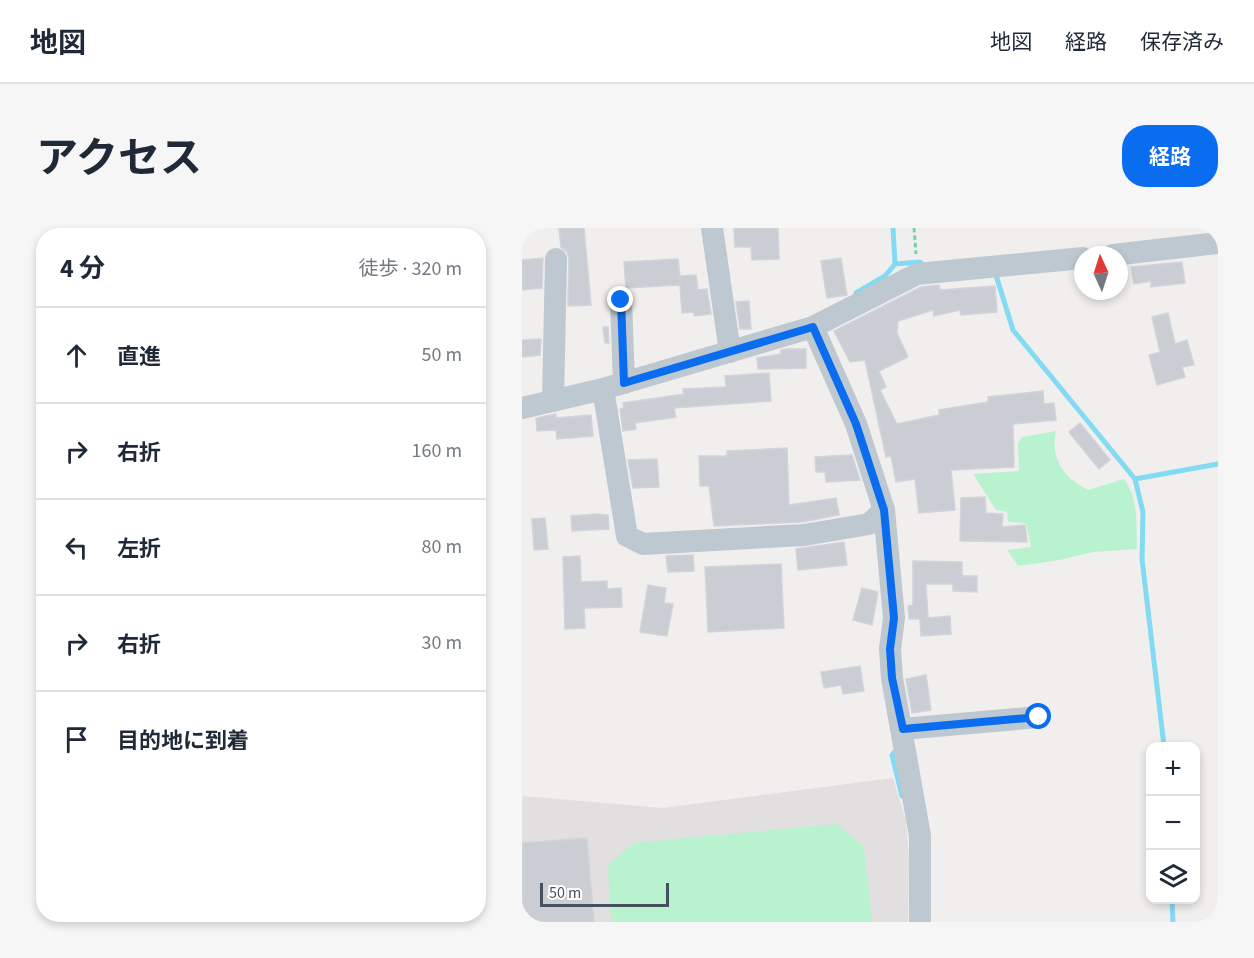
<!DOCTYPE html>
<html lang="ja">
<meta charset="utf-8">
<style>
:root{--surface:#fff;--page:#f6f6f7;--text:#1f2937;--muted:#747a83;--line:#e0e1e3;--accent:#0a6cee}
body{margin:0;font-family:"Source Sans 3","Noto Sans JP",sans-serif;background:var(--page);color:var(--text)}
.controls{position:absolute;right:18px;bottom:18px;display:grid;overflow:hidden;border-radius:12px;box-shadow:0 3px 9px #0003}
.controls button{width:54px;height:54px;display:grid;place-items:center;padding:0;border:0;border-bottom:2px solid var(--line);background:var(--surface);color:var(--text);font:30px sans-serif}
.compass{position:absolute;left:552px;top:18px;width:54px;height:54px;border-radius:50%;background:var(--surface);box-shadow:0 3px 9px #0003;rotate:357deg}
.scale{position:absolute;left:18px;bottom:15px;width:129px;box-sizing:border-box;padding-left:6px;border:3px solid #45515d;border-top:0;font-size:16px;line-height:21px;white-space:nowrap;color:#45515d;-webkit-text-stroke:4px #fff;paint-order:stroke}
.stop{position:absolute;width:18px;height:18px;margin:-14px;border:4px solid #0a6cee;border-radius:50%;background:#fff}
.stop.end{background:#0a6cee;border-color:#fff;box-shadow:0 2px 6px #0008}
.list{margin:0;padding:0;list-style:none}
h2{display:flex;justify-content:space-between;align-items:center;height:78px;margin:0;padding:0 24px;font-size:26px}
h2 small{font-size:20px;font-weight:400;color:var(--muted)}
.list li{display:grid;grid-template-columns:39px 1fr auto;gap:18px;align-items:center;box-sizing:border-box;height:96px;padding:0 24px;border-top:2px solid var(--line)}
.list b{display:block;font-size:22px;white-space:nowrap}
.list em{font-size:20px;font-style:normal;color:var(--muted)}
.icon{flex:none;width:33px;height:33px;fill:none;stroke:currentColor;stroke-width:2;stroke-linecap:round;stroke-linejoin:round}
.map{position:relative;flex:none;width:696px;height:694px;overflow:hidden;border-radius:24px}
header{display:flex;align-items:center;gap:36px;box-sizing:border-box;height:84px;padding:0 30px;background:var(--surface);border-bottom:2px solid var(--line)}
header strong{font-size:28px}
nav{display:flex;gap:33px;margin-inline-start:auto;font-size:21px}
.intro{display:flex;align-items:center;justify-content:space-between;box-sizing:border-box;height:144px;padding:0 36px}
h1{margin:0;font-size:42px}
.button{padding:15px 27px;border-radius:24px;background:var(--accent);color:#fff;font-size:21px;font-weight:700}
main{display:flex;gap:36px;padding:0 36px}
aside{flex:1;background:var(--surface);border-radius:24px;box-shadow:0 3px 9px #0003}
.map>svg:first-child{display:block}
.education{fill:#e2dfe0}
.green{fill:#b8f2cf}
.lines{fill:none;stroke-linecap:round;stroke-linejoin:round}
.stream{stroke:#82daf3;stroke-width:5}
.building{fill:#cacdd3;stroke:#d1d4da;stroke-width:1.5}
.path{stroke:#6ed3a2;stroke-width:3;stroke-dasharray:4.5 3;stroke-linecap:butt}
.minor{stroke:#bdc8d1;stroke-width:22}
.route{stroke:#0a6cee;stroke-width:8}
</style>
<header>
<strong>地図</strong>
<nav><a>地図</a><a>経路</a><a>保存済み</a></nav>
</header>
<div class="intro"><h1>アクセス</h1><a class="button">経路</a></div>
<main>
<aside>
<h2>4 分<small>徒歩 · 320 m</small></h2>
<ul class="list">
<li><svg class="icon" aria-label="ahead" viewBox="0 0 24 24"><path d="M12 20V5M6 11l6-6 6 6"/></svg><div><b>直進</b></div><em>50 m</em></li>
<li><svg class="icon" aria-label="right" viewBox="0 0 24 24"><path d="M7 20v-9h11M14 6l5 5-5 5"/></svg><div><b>右折</b></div><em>160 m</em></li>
<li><svg class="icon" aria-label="left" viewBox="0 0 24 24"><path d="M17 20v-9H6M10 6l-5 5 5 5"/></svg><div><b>左折</b></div><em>80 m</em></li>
<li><svg class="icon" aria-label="right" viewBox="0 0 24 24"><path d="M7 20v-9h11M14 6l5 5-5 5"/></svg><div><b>右折</b></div><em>30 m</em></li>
<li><svg class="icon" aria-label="arrive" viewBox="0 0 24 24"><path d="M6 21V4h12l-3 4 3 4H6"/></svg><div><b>目的地に到着</b></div></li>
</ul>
</aside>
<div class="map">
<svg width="696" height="694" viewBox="0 0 696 694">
<rect width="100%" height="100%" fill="#f1eeee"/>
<path class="education" d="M 371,550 L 384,593 L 387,631 L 386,694 L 0,694 L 0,568 L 141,580 Z"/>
<g class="green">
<path d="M 534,203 C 528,231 542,250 566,262 L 602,251 C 617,271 614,297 615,321 L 571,324 L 538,332 L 496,338 L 485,322 L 509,319 L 504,295 L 486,294 L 485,284 L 474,282 L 451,246 L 497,243 L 496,215 L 500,209 Z"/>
<path d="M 315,596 L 342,619 L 350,694 L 89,694 L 86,638 L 111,615 Z"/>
</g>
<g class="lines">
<g class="stream">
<path d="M 371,0 L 373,36 L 398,34 L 403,39"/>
<path d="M 473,44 L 491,102 L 613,251 L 621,284 L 620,331 L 642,518"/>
<path d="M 334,65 L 363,48 L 373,36"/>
<path d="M 613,251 L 696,236"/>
<path d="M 376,520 L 370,527 L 380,568"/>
<path d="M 650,672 L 651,694"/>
</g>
</g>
<g class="building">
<path d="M 37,0 L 62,0 L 69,77 L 46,78 L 47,31 L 45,24 L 39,19 Z"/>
<path d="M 212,0 L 256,0 L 257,31 L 230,32 L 229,19 L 213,19 Z"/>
<path d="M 21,30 L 20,60 L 0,62 L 0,32 Z"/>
<path d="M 319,30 L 325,67 L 305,70 L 299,33 Z"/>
<path d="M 156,31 L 158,48 L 174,47 L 176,62 L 185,61 L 189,86 L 172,88 L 172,84 L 160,85 L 158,57 L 104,60 L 102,34 Z"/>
<path d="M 660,34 L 663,55 L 629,59 L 629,53 L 612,56 L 609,39 Z"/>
<path d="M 417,57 L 418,62 L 473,58 L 475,84 L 439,87 L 438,82 L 412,88 L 411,82 L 376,93 L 375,105 L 386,129 L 357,143 L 364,159 L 358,162 L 375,196 L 417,187 L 417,182 L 466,174 L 466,169 L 521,163 L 522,176 L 532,175 L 534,192 L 491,196 L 492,239 L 429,242 L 433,282 L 397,285 L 393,251 L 374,254 L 369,228 L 364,229 L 343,132 L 328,134 L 312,103 L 399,59 Z"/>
<path d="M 227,73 L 229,101 L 218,101 L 214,74 Z"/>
<path d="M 646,85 L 653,116 L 665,112 L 672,137 L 660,139 L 663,149 L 635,157 L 627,127 L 638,124 L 630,89 Z"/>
<path d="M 81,99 L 86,99 L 87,115 L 83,115 Z"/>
<path d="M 19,111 L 18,127 L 0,129 L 0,112 Z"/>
<path d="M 264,121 L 284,121 L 284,140 L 236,141 L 235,130 L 259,126 L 259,122 Z"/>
<path d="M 247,145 L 249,173 L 152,180 L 154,189 L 113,195 L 114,201 L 101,203 L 98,181 L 102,180 L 101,175 L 162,166 L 161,161 L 204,159 L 203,148 Z"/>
<path d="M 34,186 L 34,190 L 69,187 L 71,208 L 35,211 L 34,202 L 15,203 L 14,190 Z"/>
<path d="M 558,195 L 588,232 L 577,241 L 547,204 Z"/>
<path d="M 265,220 L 267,277 L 314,270 L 317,287 L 280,294 L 192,298 L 187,258 L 178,258 L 177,228 L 205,228 L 205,223 Z"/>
<path d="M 330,227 L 338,252 L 304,254 L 303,244 L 294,244 L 293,229 Z"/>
<path d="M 135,231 L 137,259 L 111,260 L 106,232 Z"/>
<path d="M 463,269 L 464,285 L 481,286 L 480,299 L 503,297 L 505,314 L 438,313 L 439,270 Z"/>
<path d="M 75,286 L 86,287 L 87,301 L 50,303 L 49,288 Z"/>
<path d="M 23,290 L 26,321 L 12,322 L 10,291 Z"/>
<path d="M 322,314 L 325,337 L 276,342 L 274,321 Z"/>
<path d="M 171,327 L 172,343 L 146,344 L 144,328 Z"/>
<path d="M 58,328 L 59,354 L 85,353 L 85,361 L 99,360 L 100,379 L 62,380 L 63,400 L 43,401 L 41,329 Z"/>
<path d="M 391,333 L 440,334 L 440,348 L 455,348 L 455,364 L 431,363 L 431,356 L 404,356 L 406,390 L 428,388 L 429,406 L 399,408 L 398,391 L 387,391 L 386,378 L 391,377 Z"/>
<path d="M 259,336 L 262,400 L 186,404 L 183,339 Z"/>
<path d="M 126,357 L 144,360 L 142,375 L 151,376 L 145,408 L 118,404 Z"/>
<path d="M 340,360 L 356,364 L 350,397 L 331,392 Z"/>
<path d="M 338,438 L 342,463 L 321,466 L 319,457 L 302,460 L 299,444 Z"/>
<path d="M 404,447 L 409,482 L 390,485 L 384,451 Z"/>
<path d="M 65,610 L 72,694 L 0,694 L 0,615 Z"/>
</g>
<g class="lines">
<path class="path" d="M 392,0 L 394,26"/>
<g class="minor">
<path d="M 190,0 L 208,124"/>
<path d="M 591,27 L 696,15"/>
<path d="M 99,72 L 102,155"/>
<path d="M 291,99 L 334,196 L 362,282 L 372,390 L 368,421 L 370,450 L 398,608 L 398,694"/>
<path d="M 81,161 L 105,308 L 121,316 L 282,307 L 347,296 L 362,282"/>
<path d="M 31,173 L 34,31"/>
<path d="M 0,180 L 81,161 L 291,99 L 395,46 L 561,30"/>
<path d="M 380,501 L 517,489"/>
</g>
</g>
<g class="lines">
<path class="route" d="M 99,72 L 102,155 L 291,99 L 334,196 L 362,282 L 372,390 L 368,421 L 370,450 L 381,501 L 517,489"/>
</g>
</svg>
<div class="controls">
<button>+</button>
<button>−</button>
<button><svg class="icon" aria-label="layers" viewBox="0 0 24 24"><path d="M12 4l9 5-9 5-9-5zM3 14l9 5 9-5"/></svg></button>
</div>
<svg class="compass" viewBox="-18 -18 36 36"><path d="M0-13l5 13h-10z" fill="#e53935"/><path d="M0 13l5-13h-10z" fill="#747a83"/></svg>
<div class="scale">50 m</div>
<div class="stop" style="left:517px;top:489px"></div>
<div class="stop end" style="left:99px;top:72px"></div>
</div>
</main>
